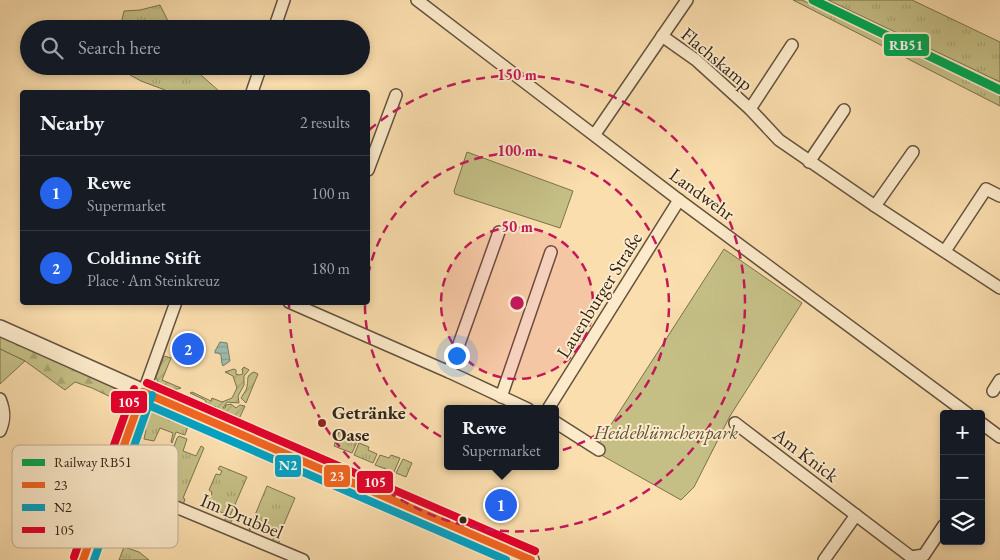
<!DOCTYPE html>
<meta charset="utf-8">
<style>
:root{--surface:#171b24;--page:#20242c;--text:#f1f3f6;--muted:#9ea1a6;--line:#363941;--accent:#2563eb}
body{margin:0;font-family:"EB Garamond",serif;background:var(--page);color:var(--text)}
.controls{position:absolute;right:15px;bottom:15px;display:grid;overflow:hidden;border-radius:5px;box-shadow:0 2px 8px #0003}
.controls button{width:45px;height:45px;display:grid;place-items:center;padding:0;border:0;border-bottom:1px solid var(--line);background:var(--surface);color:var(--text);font:25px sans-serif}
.you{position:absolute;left:456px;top:355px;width:18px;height:18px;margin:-12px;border:4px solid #fff;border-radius:50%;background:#1a73e8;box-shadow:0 0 0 8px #1a73e833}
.badge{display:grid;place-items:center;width:32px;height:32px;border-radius:50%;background:var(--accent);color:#fff;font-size:16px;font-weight:700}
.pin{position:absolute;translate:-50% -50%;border:2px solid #fff;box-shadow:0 1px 5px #0006}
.popup{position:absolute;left:444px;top:405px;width:115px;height:65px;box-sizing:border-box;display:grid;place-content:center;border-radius:5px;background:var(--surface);filter:drop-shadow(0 1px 4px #0005);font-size:16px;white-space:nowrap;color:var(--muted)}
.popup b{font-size:19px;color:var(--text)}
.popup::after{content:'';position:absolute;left:50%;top:100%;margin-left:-10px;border:10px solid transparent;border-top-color:var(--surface)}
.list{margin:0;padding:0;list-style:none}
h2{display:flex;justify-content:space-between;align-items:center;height:65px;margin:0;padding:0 20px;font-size:21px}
h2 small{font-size:16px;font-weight:400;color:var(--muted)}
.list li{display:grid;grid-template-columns:32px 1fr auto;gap:15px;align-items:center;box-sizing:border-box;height:75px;padding:0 20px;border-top:1px solid var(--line)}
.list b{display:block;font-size:19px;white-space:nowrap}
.list p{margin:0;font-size:16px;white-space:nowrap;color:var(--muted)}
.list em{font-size:16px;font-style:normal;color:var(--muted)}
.icon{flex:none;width:28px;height:28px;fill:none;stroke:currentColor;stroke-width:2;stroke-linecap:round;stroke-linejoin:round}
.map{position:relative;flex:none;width:1000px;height:560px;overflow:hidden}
.search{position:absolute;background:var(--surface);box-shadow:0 2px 8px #0003;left:20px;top:20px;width:350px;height:55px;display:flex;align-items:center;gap:12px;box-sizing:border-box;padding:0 18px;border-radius:28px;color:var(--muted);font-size:19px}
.panel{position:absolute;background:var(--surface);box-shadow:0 2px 8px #0003;left:20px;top:90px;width:350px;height:215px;border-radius:5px}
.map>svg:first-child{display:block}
.grass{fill:url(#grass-tufts);stroke:#7a724f}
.forest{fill:url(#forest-firs);stroke:#7a724f}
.park{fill:#c5bf86;stroke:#7a724f}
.garden{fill:url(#garden-furrows);stroke:#7a724f}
.water{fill:url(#water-rules);stroke:#737f71}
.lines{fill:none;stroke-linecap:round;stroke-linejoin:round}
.minor-casing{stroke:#63523e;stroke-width:14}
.tertiary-casing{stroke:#63523e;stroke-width:18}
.minor{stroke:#fceaca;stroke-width:11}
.tertiary{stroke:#fceaca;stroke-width:15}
.bus-1-casing{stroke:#fceaca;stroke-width:11}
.bus-2-casing{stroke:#fceaca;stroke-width:11}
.bus-3-casing{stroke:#fceaca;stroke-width:11}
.bus-1{stroke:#f26522;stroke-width:8}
.bus-2{stroke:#02a2c5;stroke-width:8}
.bus-3{stroke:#e4002b;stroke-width:8}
.rail-1-casing{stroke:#fceaca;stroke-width:12}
.rail-1{stroke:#00a651;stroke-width:9}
.ring{fill:none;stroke:#c2185b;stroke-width:2.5;stroke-dasharray:9 6}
.poi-dot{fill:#8f2418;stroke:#fceaca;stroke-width:2}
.bus-dot{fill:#302418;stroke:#fceaca;stroke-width:2}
.labels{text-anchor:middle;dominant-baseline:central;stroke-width:4;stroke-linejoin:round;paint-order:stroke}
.street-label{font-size:19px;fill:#302418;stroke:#fceaca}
.poi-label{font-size:19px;font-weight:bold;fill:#302418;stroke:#fceaca;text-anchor:start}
.park-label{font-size:19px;font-style:italic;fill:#5d5239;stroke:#fceaca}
.key{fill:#fceaca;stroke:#bfaf95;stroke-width:1}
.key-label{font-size:14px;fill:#302418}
.centre{fill:#c2185b;stroke:#fceaca;stroke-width:2.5}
.ring-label{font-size:15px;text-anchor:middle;font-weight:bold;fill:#c2185b;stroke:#fceaca;stroke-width:4;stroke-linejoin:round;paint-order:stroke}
.line-badge{stroke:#fceaca;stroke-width:2}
.badge-label{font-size:14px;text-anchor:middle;font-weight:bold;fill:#fff}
</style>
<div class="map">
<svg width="1000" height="560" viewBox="0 0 1000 560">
<defs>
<pattern id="grass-tufts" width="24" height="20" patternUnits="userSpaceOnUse" patternTransform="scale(1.25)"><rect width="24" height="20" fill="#c5bf86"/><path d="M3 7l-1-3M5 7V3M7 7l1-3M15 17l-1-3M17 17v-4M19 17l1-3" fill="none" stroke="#aaa473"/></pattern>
<pattern id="forest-firs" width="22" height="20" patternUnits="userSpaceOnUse" patternTransform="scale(1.25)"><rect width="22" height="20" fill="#c5bf86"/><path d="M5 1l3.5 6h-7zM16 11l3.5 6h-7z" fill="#aaa473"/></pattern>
<pattern id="garden-furrows" width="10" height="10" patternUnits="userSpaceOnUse" patternTransform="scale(1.25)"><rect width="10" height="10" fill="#c5bf86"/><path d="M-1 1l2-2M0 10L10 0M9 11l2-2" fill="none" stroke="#aaa473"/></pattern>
<pattern id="water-rules" width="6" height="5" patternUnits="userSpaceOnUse" patternTransform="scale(1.25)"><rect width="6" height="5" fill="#9fbcad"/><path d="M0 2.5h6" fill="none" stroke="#89a194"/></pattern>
</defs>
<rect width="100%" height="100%" fill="#fbdeae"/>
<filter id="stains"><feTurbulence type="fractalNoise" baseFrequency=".004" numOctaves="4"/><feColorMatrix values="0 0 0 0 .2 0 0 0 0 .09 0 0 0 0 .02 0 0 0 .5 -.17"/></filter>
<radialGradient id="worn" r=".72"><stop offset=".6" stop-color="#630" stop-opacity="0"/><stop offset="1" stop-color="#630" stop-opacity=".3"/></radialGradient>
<g class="grass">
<path d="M 793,0 L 802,0 L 1000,96 L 1000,106 Z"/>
<path d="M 828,0 L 912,0 L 1000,42 L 1000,82 Z"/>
<path d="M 160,5 L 172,29 L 120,29 L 124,11 L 140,10 Z"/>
<path d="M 133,66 L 191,66 L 220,92 L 165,92 L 165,90 L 141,81 L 130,75 Z"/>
<path d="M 149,407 L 189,423 L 185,435 L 176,432 L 172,443 L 171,442 L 173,433 L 160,428 L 154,441 L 144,439 L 146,430 L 139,428 L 144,411 Z"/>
<path d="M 339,432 L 357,442 L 352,453 L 334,446 Z"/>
<path d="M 179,436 L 187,439 L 183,451 L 196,456 L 201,446 L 204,448 L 183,498 L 185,499 L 183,505 L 173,501 L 176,493 L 161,487 L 164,481 L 158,479 L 156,484 L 151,482 L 147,490 L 138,486 L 140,483 L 147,486 L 154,469 L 142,464 L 143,460 L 166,469 L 177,438 Z"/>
<path d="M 359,443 L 369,447 L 368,450 L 377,454 L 373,463 L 354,455 Z"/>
<path d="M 380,455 L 389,458 L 391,455 L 400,458 L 394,472 L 375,465 Z"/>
<path d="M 403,459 L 412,463 L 406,477 L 396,473 Z"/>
<path d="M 220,466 L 247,477 L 229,518 L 232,520 L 230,524 L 224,522 L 227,514 L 203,507 L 208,495 L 211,496 L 212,492 L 209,490 L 216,474 L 220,475 L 222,471 L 218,469 Z"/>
<path d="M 267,486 L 295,498 L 278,538 L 280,539 L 278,545 L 272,542 L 274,536 L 267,533 L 267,531 L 252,525 L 249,533 L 248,532 Z"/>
<path d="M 124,547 L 139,552 L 149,560 L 119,560 Z"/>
</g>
<path class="forest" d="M 0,328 L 122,383 L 115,399 L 92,388 L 75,382 L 65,390 L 25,361 L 0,349 Z"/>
<g class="park">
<path d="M 467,152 L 573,191 L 560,228 L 455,194 L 454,191 Z"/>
<path d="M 724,249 L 802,303 L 730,416 L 694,487 L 681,500 L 594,451 Z"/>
<path d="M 0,349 L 25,361 L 0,384 Z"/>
</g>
<g class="garden">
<path d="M 164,356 L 171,358 L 162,380 L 181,388 L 169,391 L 160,387 L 156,377 Z"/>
<path d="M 244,367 L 249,370 L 244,376 L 244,385 L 238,396 L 239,403 L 227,402 L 223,408 L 225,408 L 226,405 L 231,404 L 236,408 L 240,405 L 245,406 L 239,419 L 224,415 L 222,410 L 219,410 L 215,406 L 212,407 L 211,405 L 208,406 L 205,400 L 190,393 L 192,392 L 211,401 L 212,398 L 222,402 L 232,398 L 237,388 L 233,376 L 225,372 L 234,369 L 236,370 L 236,374 L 239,375 L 243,374 L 242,369 Z"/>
<path d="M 254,372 L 258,374 L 246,403 L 241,398 C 243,394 247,390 247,386 C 249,379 245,376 254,372 Z"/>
</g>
<path class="water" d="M 220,342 L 227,343 L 230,361 L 223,366 L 222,364 L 221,355 L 218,353 L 215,353 L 215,351 Z"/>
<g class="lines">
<defs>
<g id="minor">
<path d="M 417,0 L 679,200 L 968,414"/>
<path d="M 274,29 L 284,0"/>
<path d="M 662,36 L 696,60 L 750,109 L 779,140 L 875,206 L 1000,288"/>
<path d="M 252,92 L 261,66"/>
<path d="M 750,109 L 792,45"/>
<path d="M 595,134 L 687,0"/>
<path d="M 809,162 L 844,110"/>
<path d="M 368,170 L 396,95"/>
<path d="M 875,206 L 913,152"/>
<path d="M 945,251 L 986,189 L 1000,196"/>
<path d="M 289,302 L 449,372 L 528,409"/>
<path d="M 449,372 L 499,232"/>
<path d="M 993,391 L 1000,380"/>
<path d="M 501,397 L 551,252"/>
<path d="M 0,399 C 5,411 5,420 0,431"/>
<path d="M 548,409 L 679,200"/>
<path d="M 555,422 L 599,450"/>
<path d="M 735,423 L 911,557 L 924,555 L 944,525"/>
<path d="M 981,423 L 1000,437"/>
<path d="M 111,480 L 303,560"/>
<path d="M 83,560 L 176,302"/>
<path d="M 824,560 L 856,515"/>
</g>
<path id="tertiary" d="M 0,328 L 184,410 L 531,560"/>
</defs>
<use href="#minor" class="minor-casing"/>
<use href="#tertiary" class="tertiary-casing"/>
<use href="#minor" class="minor"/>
<use href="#tertiary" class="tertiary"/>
<defs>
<g id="bus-1">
<path d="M 143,392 L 531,560"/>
<path d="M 83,560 L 143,392"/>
</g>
<g id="bus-2">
<path d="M 139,401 L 506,560"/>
<path d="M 94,560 L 152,395"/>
</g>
<g id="bus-3">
<path d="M 147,383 L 535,551"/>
<path d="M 74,557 L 134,389"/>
</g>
</defs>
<use href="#bus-1" class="bus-1-casing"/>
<use href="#bus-2" class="bus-2-casing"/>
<use href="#bus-3" class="bus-3-casing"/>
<use href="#bus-1" class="bus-1"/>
<use href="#bus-2" class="bus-2"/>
<use href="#bus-3" class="bus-3"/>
<defs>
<path id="rail-1" d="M 813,0 L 1000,90"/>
</defs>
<use href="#rail-1" class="rail-1-casing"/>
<use href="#rail-1" class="rail-1"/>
</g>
<circle cx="517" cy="303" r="76" fill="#c2185b" fill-opacity=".12"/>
<g class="ring">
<circle cx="517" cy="303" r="76"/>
<path d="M368 275A152 152 0 1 1 365 303"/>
<path d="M369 130A228 228 0 1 1 289 303"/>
</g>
<circle class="poi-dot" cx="322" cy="423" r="5"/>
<circle class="bus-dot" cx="463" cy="520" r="4.5"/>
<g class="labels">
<g class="street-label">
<text transform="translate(717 59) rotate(40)">Flachskamp</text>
<text transform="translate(702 194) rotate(36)">Landwehr</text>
<text transform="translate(599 295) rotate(-58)">Lauenburger Straße</text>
<text transform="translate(806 455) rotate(37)">Am Knick</text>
<text transform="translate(242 516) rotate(23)">Im Drubbel</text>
</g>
<g class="poi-label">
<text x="332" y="412">Getränke<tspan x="332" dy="22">Oase</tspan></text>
</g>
<g class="park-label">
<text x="666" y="432">Heideblümchenpark</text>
</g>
</g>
<rect x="12" y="445" width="166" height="103" rx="8" class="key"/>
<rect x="22" y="459" width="23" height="7" fill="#00a651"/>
<rect x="22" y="482" width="23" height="6" fill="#f26522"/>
<rect x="22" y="504" width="23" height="7" fill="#02a2c5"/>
<rect x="22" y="527" width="23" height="6" fill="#e4002b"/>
<g class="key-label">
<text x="54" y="467">Railway RB51</text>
<text x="54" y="490">23</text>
<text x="54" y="512">N2</text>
<text x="54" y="535">105</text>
</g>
<circle cx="517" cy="303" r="8" class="centre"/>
<g class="ring-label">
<text x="517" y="80">150 m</text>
<text x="517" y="156">100 m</text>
<text x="517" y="232">50 m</text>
</g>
<g class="line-badge">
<rect x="883" y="33" width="47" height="24" rx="5" fill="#00a651"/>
<rect x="110" y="390" width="38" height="24" rx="5" fill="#e4002b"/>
<rect x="274" y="454" width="28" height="24" rx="5" fill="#02a2c5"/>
<rect x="323" y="464" width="28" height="24" rx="5" fill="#f26522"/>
<rect x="356" y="470" width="38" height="24" rx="5" fill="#e4002b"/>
</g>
<g class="badge-label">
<text x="906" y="50">RB51</text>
<text x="129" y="407">105</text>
<text x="288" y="470">N2</text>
<text x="337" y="481">23</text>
<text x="375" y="487">105</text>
</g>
<rect width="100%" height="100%" filter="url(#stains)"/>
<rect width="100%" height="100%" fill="url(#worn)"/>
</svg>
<div class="controls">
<button>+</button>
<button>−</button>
<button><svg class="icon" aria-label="layers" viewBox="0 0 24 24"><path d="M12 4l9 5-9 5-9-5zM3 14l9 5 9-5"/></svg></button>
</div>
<div class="you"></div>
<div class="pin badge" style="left:501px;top:505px">1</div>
<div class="popup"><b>Rewe</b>Supermarket</div>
<div class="pin badge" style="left:188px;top:349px">2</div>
<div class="search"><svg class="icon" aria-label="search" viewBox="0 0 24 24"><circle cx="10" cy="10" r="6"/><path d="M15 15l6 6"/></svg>Search here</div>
<section class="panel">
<h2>Nearby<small>2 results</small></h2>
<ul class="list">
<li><span class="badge">1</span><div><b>Rewe</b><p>Supermarket</p></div><em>100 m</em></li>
<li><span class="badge">2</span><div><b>Coldinne Stift</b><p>Place · Am Steinkreuz</p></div><em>180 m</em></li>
</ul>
</section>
</div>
